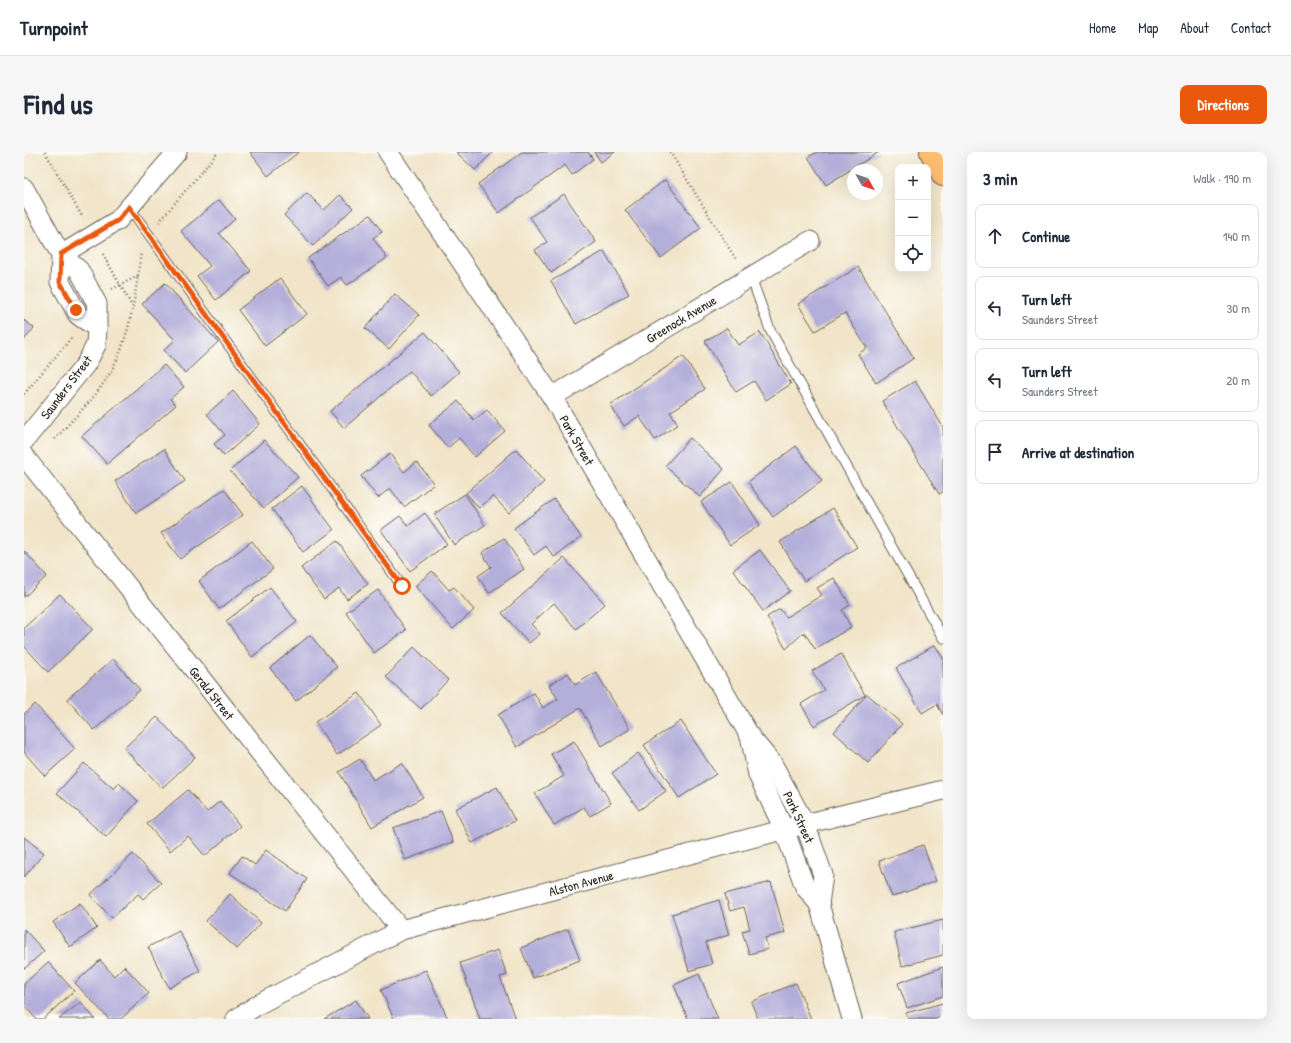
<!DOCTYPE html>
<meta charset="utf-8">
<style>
:root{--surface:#fff;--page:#f6f6f7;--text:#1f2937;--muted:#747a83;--line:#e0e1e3;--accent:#ea580c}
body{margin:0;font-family:"Patrick Hand",sans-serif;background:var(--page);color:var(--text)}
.controls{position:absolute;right:12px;top:12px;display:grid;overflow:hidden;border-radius:8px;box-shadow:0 4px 16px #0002}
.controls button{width:36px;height:36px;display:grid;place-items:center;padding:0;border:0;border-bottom:1px solid var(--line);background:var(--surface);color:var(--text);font:20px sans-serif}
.compass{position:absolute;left:823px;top:12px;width:36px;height:36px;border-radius:50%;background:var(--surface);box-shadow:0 4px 16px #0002;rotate:130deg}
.stop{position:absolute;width:12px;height:12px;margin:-9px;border:3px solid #ea580c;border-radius:50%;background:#fff}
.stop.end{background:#ea580c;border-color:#fff;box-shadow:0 1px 4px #0008}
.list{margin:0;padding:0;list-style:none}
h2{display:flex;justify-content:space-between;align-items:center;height:52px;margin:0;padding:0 16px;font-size:17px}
h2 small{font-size:13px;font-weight:400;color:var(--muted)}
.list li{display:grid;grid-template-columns:26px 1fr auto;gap:12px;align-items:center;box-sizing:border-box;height:64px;margin:0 8px 8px;padding:0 8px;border:1px solid var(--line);border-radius:8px}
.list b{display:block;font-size:15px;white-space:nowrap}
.list p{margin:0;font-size:13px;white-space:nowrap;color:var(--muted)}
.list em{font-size:13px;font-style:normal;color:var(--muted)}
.icon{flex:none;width:22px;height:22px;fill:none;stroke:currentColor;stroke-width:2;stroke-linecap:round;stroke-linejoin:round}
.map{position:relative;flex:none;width:919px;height:867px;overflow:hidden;border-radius:8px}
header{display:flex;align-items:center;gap:24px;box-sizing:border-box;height:56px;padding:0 20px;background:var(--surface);border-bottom:1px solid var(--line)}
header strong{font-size:19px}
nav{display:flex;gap:22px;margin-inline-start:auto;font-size:14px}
.intro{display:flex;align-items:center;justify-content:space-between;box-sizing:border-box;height:96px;padding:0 24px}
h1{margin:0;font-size:28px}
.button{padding:10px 18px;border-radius:8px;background:var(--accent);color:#fff;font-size:14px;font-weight:700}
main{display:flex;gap:24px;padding:0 24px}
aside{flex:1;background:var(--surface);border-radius:8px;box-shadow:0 4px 16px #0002}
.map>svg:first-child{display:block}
.building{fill:#b4aeda}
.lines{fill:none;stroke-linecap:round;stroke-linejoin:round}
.service-casing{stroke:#676258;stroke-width:11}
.minor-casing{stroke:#676258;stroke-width:21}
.trunk-casing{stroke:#676258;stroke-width:24}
.path{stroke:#676258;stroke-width:2.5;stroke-dasharray:1 3;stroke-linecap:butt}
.service{stroke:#fff;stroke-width:9}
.minor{stroke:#fff;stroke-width:19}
.trunk{stroke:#fdbc70;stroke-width:22}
.route{stroke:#ea580c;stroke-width:5}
.labels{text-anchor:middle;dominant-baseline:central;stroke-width:4;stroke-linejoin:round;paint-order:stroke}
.street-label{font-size:13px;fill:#1c1c1c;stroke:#fdfcf7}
</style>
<header>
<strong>Turnpoint</strong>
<nav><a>Home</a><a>Map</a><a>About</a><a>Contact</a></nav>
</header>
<div class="intro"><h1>Find us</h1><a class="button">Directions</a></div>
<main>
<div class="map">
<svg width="919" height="867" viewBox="0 0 919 867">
<rect width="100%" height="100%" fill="#fdfcf7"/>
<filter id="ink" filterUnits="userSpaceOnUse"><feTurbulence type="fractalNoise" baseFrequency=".025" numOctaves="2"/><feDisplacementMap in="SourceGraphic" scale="8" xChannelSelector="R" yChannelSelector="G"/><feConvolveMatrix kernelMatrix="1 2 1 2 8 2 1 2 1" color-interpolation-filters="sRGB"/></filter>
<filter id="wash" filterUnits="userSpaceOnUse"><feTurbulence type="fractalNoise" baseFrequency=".012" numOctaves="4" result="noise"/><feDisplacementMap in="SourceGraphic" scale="16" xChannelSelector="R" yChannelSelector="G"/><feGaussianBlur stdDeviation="0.9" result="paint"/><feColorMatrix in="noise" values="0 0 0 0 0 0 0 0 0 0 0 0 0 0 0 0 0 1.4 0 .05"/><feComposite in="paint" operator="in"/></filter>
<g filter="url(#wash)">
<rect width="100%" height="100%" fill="#f1e4c8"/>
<g id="blocks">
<g class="building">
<path d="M 226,0 L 275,0 L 244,24 Z"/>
<path d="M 432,0 L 469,0 L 451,18 Z"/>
<path d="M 498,0 L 564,0 L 569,7 L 548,23 L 541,13 L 475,61 L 454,32 Z"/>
<path d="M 570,0 L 591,0 L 577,10 Z"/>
<path d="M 793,0 L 855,0 L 802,33 L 784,5 Z"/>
<path d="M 641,28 L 677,76 L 637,106 L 601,58 Z"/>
<path d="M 283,41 L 300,58 L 316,43 L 329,56 L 289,94 L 260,63 Z"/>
<path d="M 540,42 L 572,90 L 527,121 L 511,98 L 523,90 L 506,65 Z"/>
<path d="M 195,48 L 211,67 L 195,81 L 227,119 L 192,148 L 173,124 L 186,114 L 157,79 Z"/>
<path d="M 346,63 L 358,80 L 349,86 L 363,106 L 323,133 L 317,125 L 304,134 L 284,106 Z"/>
<path d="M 580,99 L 605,142 L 552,172 L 527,129 Z"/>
<path d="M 834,115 L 890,206 L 852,231 L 834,202 L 843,196 L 821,161 L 791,179 L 774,152 Z"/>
<path d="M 256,126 L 283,162 L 241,194 L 214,158 Z"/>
<path d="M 141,131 L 194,190 L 161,221 L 140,198 L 151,188 L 118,152 Z"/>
<path d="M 371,142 L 395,163 L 365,197 L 341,176 Z"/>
<path d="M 0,168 L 10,176 L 0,188 Z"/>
<path d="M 703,176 L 714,193 L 736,180 L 767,232 L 742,248 L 730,229 L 712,240 L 681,189 Z"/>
<path d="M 401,180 L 435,220 L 407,244 L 386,219 L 320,276 L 306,259 Z"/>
<path d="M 659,204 L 681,237 L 646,260 L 654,272 L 631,288 L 615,264 L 600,274 L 586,253 Z"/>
<path d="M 140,213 L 160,235 L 146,247 L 152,253 L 83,312 L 58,284 Z"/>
<path d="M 891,229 L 919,275 L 919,340 L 915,342 L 858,249 Z"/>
<path d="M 209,239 L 236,272 L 200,304 L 190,292 L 201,283 L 183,262 Z"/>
<path d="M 434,249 L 450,268 L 463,258 L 481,279 L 451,305 L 435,286 L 424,296 L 405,273 Z"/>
<path d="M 666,286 L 700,317 L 676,345 L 641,314 Z"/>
<path d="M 240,288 L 274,325 L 240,356 L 206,319 Z"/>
<path d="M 772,294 L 798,329 L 749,365 L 724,330 Z"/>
<path d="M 140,297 L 161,329 L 112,361 L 91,329 Z"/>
<path d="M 492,297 L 520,330 L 485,361 L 469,344 L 455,356 L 442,341 Z"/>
<path d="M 366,302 L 380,320 L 393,310 L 410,332 L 380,355 L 366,336 L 354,346 L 337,324 Z"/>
<path d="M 708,330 L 736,373 L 706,393 L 677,350 Z"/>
<path d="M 278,334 L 310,378 L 279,400 L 248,357 Z"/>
<path d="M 200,337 L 219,363 L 156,407 L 137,381 Z"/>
<path d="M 441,342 L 461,373 L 430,393 L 410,362 Z"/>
<path d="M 530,347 L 557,385 L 530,405 L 522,394 L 510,403 L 490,376 Z"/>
<path d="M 809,356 L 833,395 L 780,429 L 756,390 Z"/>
<path d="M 401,361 L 423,392 L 386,419 L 357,378 L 376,364 L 384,374 Z"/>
<path d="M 480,386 L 500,417 L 465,441 L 454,424 L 467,415 L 458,401 Z"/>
<path d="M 228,389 L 249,417 L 195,457 L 175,429 Z"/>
<path d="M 313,389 L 344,432 L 323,447 L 315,436 L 300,447 L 277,416 Z"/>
<path d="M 736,398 L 766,439 L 739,459 L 709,418 Z"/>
<path d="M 0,399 L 23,424 L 0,445 Z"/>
<path d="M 540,406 L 581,452 L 552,477 L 530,451 L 507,472 L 516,482 L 505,491 L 478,461 Z"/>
<path d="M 408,419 L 425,438 L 430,435 L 450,458 L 429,477 L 391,434 Z"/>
<path d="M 810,426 L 826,453 L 818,458 L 827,475 L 791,497 L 780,480 L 762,497 L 743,465 L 756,457 L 762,465 L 798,443 L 793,436 Z"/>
<path d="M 246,435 L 273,470 L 228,505 L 202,469 Z"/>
<path d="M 354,438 L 382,478 L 350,501 L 322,460 Z"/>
<path d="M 36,442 L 69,477 L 24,520 L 0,494 L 0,476 Z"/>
<path d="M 286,483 L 313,515 L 272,549 L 246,516 Z"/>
<path d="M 911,493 L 919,506 L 919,563 L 913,552 L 898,561 L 872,516 Z"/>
<path d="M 390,495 L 424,528 L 397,557 L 362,525 Z"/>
<path d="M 817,502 L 841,543 L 790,574 L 777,552 L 800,538 L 788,519 Z"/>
<path d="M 89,507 L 116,538 L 70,578 L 43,547 Z"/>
<path d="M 572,520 L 606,577 L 578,594 L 556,556 L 493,595 L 474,563 L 510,541 L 519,556 L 534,547 L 525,533 L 544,521 L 551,533 Z"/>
<path d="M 335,541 L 357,573 L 313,603 L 291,570 Z"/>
<path d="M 843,542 L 878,572 L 844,611 L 810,580 Z"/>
<path d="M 11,552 L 51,597 L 21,624 L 0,600 L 0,562 Z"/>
<path d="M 133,565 L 171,605 L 138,636 L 100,596 Z"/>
<path d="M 657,569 L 692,622 L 655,646 L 620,593 Z"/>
<path d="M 550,589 L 587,651 L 566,664 L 560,655 L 530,673 L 511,641 L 540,624 L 527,602 Z"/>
<path d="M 614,601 L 642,639 L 615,658 L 588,621 Z"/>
<path d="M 336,607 L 349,628 L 378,611 L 399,645 L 348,675 L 315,620 Z"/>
<path d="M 60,611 L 90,637 L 95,631 L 114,649 L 82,685 L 33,641 Z"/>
<path d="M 473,635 L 491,669 L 448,691 L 431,657 Z"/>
<path d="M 164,638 L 183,660 L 196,649 L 216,674 L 181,704 L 164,684 L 146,699 L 123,672 Z"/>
<path d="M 417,659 L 429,690 L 381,708 L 369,676 Z"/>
<path d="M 0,685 L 20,701 L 0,725 Z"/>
<path d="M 899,693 L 912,729 L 868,745 L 855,709 Z"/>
<path d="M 242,698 L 283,727 L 261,759 L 206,721 L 218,704 L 231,713 Z"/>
<path d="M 109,702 L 137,731 L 119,747 L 114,742 L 88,766 L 66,743 Z"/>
<path d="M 747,730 L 761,781 L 741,786 L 744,797 L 725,802 L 718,779 L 726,777 L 720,755 L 706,759 L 701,742 Z"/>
<path d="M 206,742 L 237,771 L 213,797 L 182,769 Z"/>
<path d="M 695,748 L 705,783 L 682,790 L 688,812 L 665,819 L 648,762 Z"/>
<path d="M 56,751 L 73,776 L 46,795 L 29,770 Z"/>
<path d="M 919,768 L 919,803 L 878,814 L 870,780 Z"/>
<path d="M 0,777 L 20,799 L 0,817 Z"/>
<path d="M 544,777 L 556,808 L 509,826 L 497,796 Z"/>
<path d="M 155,779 L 176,819 L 145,836 L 124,795 Z"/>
<path d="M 474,798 L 483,823 L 476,825 L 491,867 L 456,867 L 436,811 Z"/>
<path d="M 76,808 L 90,824 L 100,814 L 125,841 L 97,867 L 85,867 L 51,831 Z"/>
<path d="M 24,810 L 50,839 L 19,867 L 12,867 L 0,853 L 0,832 Z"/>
<path d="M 919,815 L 919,844 L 883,856 L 874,831 Z"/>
<path d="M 402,818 L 424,867 L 370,867 L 357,838 Z"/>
<path d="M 675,822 L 694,867 L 664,867 L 650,833 Z"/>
<path d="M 772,831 L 787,867 L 734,867 L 727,850 Z"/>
<path d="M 332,848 L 344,867 L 300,867 Z"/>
<path d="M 57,850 L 71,867 L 35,867 Z"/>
<path d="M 919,851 L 919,867 L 884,867 L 882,861 Z"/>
</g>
</g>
</g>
<g filter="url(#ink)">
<use href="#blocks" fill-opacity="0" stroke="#676258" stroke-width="1"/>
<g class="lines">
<defs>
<g id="service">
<path d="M 105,55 L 378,434"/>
<path d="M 727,125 L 746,178 L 919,486"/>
</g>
<g id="minor">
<path d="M 364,0 L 528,245 L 727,586 L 748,611 L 781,672 L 799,723 L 795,752"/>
<path d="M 0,36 L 37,103 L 55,118 L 73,152 L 73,176 L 72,193 L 62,212 L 0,289"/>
<path d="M 37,103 L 94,68 L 153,0"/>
<path d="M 37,103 L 36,130 L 54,163 L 73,176"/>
<path d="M 528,245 L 786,89"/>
<path d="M 0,304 L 377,778"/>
<path d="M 727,588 L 734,623 L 760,677 L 781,735 L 795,752 L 828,867"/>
<path d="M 212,867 L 235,852 L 377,778 L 781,672 L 919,638"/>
</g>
<path id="trunk" d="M 907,0 L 919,23"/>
</defs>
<use href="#service" class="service-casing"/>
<use href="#minor" class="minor-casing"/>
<use href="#trunk" class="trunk-casing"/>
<g class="path">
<path d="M 21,0 L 59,66"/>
<path d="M 646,0 L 713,109"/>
<path d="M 135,70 L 194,0"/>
<path d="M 79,102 L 108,154"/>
<path d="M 88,137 L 114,124"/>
<path d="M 0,242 L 49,184"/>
<path d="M 31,287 C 47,269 69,248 81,229 C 106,192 111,144 117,101"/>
</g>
<use href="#service" class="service"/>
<use href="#minor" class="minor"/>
<use href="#trunk" class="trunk"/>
</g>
</g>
<g class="lines" filter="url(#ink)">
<path class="route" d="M 52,158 L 36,130 L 37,102 L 94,68 L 105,55 L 378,434"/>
</g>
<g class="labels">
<g class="street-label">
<text transform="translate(657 167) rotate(-31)">Greenock Avenue</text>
<text transform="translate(42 235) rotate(-53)">Saunders Street</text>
<text transform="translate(553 288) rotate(60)">Park Street</text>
<text transform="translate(188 541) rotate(52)">Gerald Street</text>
<text transform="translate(775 665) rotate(65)">Park Street</text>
<text transform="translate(557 731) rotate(-15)">Alston Avenue</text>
</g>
</g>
</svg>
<div class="controls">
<button>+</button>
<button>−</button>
<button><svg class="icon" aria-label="locate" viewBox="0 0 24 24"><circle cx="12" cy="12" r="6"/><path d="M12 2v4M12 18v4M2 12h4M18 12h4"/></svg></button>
</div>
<svg class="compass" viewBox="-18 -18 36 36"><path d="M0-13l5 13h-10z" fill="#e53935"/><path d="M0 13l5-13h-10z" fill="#747a83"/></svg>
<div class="stop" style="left:378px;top:434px"></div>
<div class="stop end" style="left:52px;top:158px"></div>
</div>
<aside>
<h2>3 min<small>Walk · 190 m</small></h2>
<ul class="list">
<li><svg class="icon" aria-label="ahead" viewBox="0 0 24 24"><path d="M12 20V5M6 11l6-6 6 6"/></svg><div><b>Continue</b></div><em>140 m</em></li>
<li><svg class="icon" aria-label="left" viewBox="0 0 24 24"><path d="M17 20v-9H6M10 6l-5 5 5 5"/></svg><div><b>Turn left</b><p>Saunders Street</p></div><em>30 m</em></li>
<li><svg class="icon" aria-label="left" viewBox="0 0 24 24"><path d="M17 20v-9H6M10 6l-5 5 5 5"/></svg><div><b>Turn left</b><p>Saunders Street</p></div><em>20 m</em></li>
<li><svg class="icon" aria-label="arrive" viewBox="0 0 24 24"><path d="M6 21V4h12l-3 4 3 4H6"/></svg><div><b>Arrive at destination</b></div></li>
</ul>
</aside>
</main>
